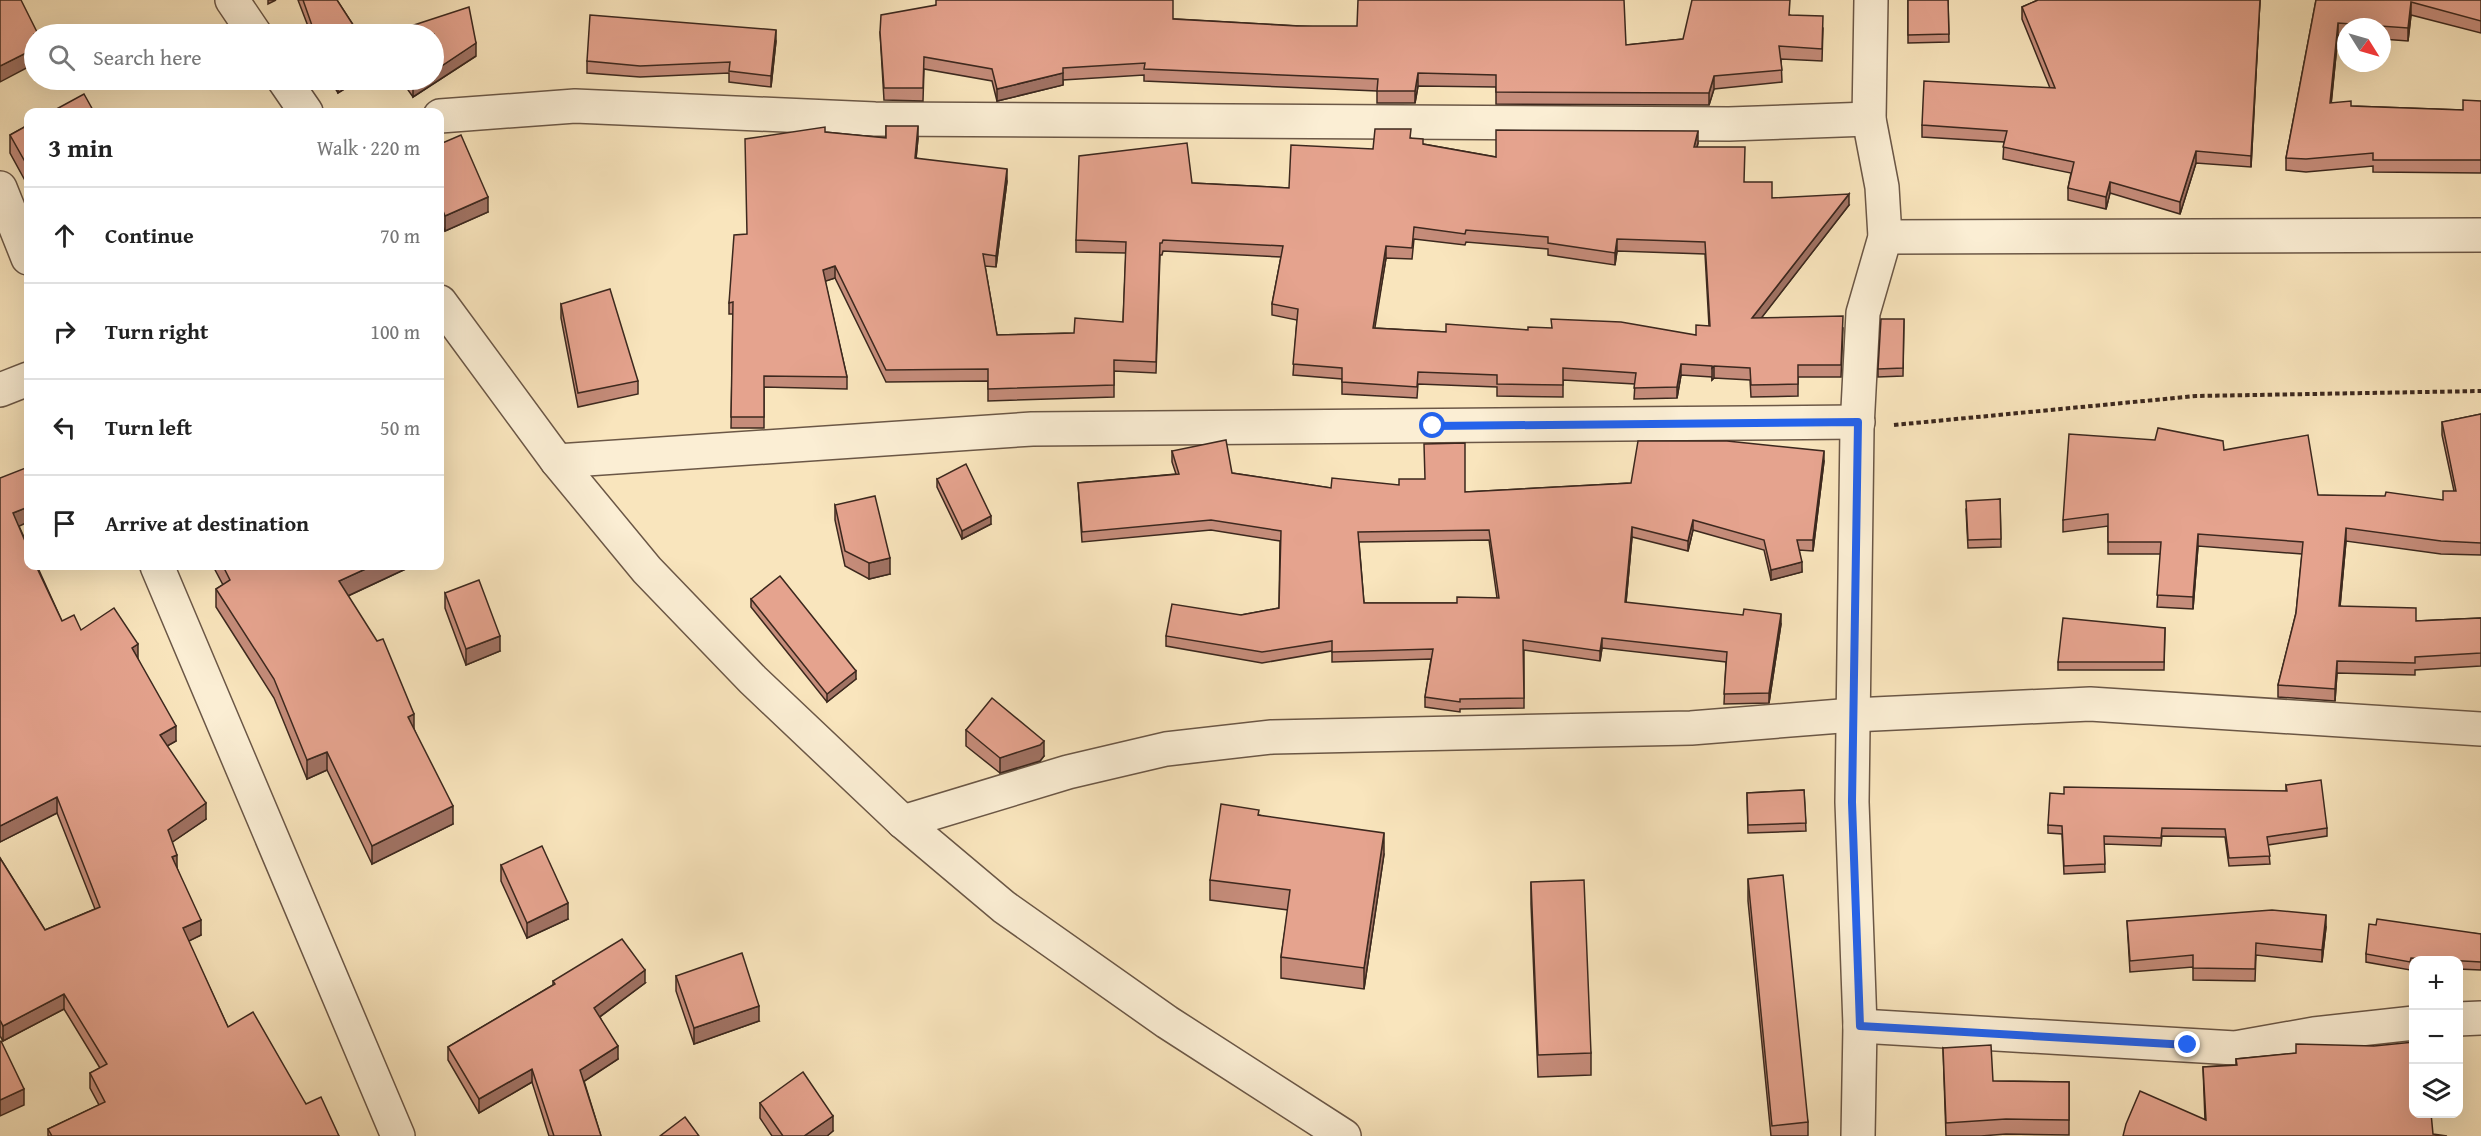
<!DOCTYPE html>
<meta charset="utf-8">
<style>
:root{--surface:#fff;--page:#f2f2f2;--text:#222;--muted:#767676;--line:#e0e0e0}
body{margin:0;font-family:"Gentium Book Plus",serif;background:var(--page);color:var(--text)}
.controls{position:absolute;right:18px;bottom:18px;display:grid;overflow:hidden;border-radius:12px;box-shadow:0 6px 24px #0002}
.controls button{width:54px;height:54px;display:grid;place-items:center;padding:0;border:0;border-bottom:2px solid var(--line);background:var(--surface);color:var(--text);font:30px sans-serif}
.compass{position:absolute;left:2337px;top:18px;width:54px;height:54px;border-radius:50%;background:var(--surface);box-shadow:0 6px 24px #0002;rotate:127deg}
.stop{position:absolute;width:18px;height:18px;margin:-14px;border:4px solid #2563eb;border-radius:50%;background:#fff}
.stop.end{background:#2563eb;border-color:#fff;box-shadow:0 2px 6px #0008}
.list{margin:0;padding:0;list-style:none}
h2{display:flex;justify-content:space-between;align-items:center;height:78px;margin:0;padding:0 24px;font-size:26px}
h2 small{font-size:20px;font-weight:400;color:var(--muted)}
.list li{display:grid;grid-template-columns:39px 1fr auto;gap:18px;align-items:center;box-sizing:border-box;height:96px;padding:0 24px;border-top:2px solid var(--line)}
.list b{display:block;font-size:22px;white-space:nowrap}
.list em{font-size:20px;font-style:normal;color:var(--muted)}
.icon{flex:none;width:33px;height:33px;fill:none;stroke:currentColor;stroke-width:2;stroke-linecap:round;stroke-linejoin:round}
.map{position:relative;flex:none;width:2481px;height:1136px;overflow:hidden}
.search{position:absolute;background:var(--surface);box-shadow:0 6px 24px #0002;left:24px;top:24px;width:420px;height:66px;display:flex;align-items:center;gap:15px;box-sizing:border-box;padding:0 21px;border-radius:33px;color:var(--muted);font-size:22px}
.panel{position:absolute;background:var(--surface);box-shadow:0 6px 24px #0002;left:24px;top:108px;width:420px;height:462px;border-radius:12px}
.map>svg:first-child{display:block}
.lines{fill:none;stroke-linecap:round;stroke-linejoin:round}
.street-casing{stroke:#6b5746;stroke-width:36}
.path{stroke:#3c281e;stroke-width:4;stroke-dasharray:4.5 3;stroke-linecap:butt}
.street{stroke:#fbeed4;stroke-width:33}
.wall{fill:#c58c7a;stroke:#3c281e;stroke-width:1.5;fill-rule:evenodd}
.shaded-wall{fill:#a07263;stroke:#3c281e;stroke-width:1.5}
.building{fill:#e5a38e;stroke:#3c281e;stroke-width:1.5;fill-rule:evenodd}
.route{stroke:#2563eb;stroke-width:8}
</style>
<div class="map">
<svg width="2481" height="1136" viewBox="0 0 2481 1136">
<rect width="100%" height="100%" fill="#f9e5bd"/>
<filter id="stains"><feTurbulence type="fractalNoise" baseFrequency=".00333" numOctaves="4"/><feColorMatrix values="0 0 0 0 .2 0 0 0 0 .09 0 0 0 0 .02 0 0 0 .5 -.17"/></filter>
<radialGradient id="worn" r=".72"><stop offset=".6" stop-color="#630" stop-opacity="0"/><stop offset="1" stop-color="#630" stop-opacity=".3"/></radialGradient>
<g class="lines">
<defs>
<g id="street">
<path d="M 232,0 L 255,34"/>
<path d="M 284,80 L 306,112"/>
<path d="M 440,116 L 575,106 L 875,119 L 1729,124 L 1869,119"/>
<path d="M 0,188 L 28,258"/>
<path d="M 1885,237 L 2481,235"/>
<path d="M 440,302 L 557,461 L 647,570 L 753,680 L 903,822 L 1004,907 L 1167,1022 L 1344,1136"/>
<path d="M 0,390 L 28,379"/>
<path d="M 557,461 L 1032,429 L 1858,422"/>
<path d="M 157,566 L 398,1136"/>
<path d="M 903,822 L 1068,772 L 1166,749 L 1272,737 L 1691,728 L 1853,715 L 2090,704 L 2481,729"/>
<path d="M 2458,1019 L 2481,1018"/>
<path d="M 1860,1026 L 2235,1048 L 2314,1034 L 2414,1023"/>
<path d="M 1858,1136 L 1860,1026 L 1852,802 L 1857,428 L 1863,313 L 1885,237 L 1882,187 L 1869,119 L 1871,0"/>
</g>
</defs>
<use href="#street" class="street-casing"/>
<path class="path" d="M 1894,425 L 2196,396 L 2481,391"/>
<use href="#street" class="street"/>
</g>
<g class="wall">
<path d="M 298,0 L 337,0 L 359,34 L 311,34 Z"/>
<path d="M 1908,0 L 1948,0 L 1949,42 L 1908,43 Z"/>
<path d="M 2038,0 L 2260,0 L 2251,167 L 2196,163 L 2180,214 L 2110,193 L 2106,209 L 2068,200 L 2068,188 L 2071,173 L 2003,159 L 2004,142 L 1922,137 L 1922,125 L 2050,88 L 2022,19 L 2022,7 Z"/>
<path d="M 2316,0 L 2481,0 L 2481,33 L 2411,15 L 2408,41 L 2382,39 L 2382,27 L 2346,27 L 2346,36 L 2338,35 L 2331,103 L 2351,106 L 2463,110 L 2481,101 L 2481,173 L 2373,172 L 2373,166 L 2306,172 L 2286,170 L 2286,158 Z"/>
<path d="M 936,5 L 1626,45 L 1683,39 L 1790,15 L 1823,28 L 1822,61 L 1781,59 L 1782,82 L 1714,89 L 1709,105 L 1496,104 L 1496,87 L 1418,86 L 1415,103 L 1377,103 L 1377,91 L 1144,81 L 1144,75 L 1063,80 L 1063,85 L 997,101 L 992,81 L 924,69 L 923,101 L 884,100 L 880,32 Z"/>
<path d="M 776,41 L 771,87 L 729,82 L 729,73 L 640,77 L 587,73 L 587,61 Z"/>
<path d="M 476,56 L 413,97 L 401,80 L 434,80 Z"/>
<path d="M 330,80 L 359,80 L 338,93 Z"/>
<path d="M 28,125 L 28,186 L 10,153 L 10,135 Z"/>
<path d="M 886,126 L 918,138 L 916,158 L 1007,181 L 996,267 L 985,266 L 997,335 L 1074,333 L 1123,322 L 1126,253 L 1076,252 L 1076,240 L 1192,183 L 1289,188 L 1373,149 L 1411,138 L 1423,144 L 1496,157 L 1698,143 L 1697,147 L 1744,182 L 1772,198 L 1849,205 L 1761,318 L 1843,328 L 1841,377 L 1798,377 L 1798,396 L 1751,397 L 1750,380 L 1714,378 L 1712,380 L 1712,377 L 1681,375 L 1677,398 L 1634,399 L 1635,384 L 1563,380 L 1563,397 L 1497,396 L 1497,387 L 1418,384 L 1417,398 L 1342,394 L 1342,379 L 1293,375 L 1297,320 L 1272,315 L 1272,304 L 1281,257 L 1163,251 L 1162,255 L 1160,255 L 1156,373 L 1114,371 L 1114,397 L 988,401 L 988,381 L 886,382 L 835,278 L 825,281 L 847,377 L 847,389 L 764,387 L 764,428 L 731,428 L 733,314 L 729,314 L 729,303 L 747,234 L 825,132 L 886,138 ZM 1414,239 L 1465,245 L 1466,242 L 1548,249 L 1548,255 L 1615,265 L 1617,251 L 1705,254 L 1709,326 L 1696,335 L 1528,330 L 1446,332 L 1374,328 L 1386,258 L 1412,259 Z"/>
<path d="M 440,144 L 488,212 L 445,231 L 440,219 Z"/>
<path d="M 561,304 L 638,381 L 638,394 L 578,407 L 561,318 Z"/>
<path d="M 1904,319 L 1903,376 L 1878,377 L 1878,369 Z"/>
<path d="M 2481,414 L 2481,555 L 2441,554 L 2346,541 L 2340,606 L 2416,621 L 2481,618 L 2481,666 L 2415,670 L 2415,675 L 2337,673 L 2335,701 L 2278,697 L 2278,685 L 2296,613 L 2302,554 L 2198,546 L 2193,609 L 2157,607 L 2161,554 L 2108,554 L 2108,526 L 2063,532 L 2063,520 L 2224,450 L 2318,495 L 2443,500 L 2454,491 L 2442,435 L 2442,422 Z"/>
<path d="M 1172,451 L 1232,473 L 1331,488 L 1465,492 L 1631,483 L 1824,461 L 1813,551 L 1799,550 L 1802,572 L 1771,580 L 1764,550 L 1693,530 L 1688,551 L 1632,537 L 1626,603 L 1781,624 L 1769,703 L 1724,704 L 1726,662 L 1602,648 L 1600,661 L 1524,650 L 1524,708 L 1460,709 L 1460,712 L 1425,707 L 1425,697 L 1431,659 L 1332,662 L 1332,651 L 1262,663 L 1166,646 L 1166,636 L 1241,615 L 1279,608 L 1280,541 L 1211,530 L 1082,542 L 1078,483 L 1176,474 L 1172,462 ZM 1489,540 L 1497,598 L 1457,603 L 1364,603 L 1359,542 Z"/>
<path d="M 0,478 L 19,526 L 62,621 L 138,659 L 176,741 L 167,746 L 206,819 L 172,842 L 177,868 L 201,935 L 188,941 L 228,1027 L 339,1136 L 48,1136 L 48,1129 L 99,1105 L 90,1088 L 90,1073 L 100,1068 L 64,1009 L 3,1041 L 0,1036 L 0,858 L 45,930 L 95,909 L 57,813 L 0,842 Z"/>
<path d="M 937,479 L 991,524 L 962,539 L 937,487 Z"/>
<path d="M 2000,499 L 2001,547 L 1968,548 L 1966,509 Z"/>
<path d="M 835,505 L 890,574 L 869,579 L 845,566 L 835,520 Z"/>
<path d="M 213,566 L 412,566 L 348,596 L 414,729 L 453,824 L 372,864 L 327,770 L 307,779 L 274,698 L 216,607 L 216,589 L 223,585 Z"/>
<path d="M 445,593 L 500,651 L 466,665 L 445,608 Z"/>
<path d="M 751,599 L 856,679 L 827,702 L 751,607 Z"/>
<path d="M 2165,628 L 2164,670 L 2058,670 L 2058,662 Z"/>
<path d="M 966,730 L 1044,756 L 1040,761 L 1000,773 L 966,746 Z"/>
<path d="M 2286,785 L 2327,828 L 2327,836 L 2268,845 L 2270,864 L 2229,866 L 2225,837 L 2162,836 L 2161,846 L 2104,844 L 2105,872 L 2064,874 L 2062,834 L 2048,833 L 2048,825 L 2064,794 L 2286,791 Z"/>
<path d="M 1804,790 L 1806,831 L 1748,833 L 1747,793 Z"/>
<path d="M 1259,815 L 1384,854 L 1364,989 L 1281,978 L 1281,957 L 1288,910 L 1210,900 L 1210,880 Z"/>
<path d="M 501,865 L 568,919 L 527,938 L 501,881 Z"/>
<path d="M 1748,879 L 1808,1122 L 1808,1136 L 1771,1136 L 1748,901 Z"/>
<path d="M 1531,882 L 1591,1053 L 1591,1075 L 1538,1077 L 1531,904 Z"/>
<path d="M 2127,921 L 2326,927 L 2322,962 L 2256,955 L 2255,981 L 2193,980 L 2193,967 L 2130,972 Z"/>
<path d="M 2376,925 L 2481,934 L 2481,970 L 2458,969 L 2458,960 L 2414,960 L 2414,966 L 2411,966 L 2410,970 L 2366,962 L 2366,954 Z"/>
<path d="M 676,976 L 759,1021 L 694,1044 L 676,991 Z"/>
<path d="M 553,981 L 645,983 L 600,1017 L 618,1059 L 584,1081 L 601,1136 L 549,1136 L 532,1082 L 479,1113 L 448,1060 L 448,1047 L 553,985 Z"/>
<path d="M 2374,1046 L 2205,1120 L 2203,1067 L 2236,1065 L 2236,1059 Z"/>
<path d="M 1943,1048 L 1993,1081 L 2069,1082 L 2069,1135 L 2006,1134 L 1981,1136 L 1946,1136 Z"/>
<path d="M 760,1103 L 833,1131 L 827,1136 L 772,1136 L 760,1118 Z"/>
</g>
<g class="shaded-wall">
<path d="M 268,0 L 276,0 L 268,4 Z"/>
<path d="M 2260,0 L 2251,167 L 2251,156 Z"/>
<path d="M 2411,2 L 2411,15 L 2408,41 L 2408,28 Z"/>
<path d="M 2338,23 L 2338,35 L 2330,116 L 2330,103 Z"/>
<path d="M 776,30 L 776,41 L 771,87 L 771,76 Z"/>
<path d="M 476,43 L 476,56 L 413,97 L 413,84 L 420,80 L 434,80 L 434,71 Z"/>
<path d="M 34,49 L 34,64 L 0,82 L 0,66 Z"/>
<path d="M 1063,73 L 1063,85 L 997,101 L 997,89 Z"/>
<path d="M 1418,73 L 1418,86 L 1415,103 L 1415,91 Z"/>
<path d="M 1714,76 L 1714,89 L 1709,105 L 1709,93 Z"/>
<path d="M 338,80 L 359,80 L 338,93 Z"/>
<path d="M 918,126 L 918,138 L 915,170 L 915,158 Z"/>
<path d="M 1698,131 L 1698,143 L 1694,159 L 1694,147 Z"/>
<path d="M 2196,151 L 2196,163 L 2180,214 L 2180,202 Z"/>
<path d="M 1007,169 L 1007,181 L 996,267 L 996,256 Z"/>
<path d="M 2110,182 L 2110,193 L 2106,209 L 2106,197 Z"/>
<path d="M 1849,194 L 1849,205 L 1752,330 L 1752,318 Z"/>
<path d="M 488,197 L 488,212 L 445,231 L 445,216 Z"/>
<path d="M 1617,239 L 1617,251 L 1615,265 L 1615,253 Z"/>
<path d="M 1386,246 L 1386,258 L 1373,340 L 1373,328 Z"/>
<path d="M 835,266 L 835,278 L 823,282 L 823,270 Z"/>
<path d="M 1681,364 L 1681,375 L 1677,398 L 1677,387 Z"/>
<path d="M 1714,366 L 1714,378 L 1712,380 L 1712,368 Z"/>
<path d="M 1824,451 L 1824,461 L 1813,551 L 1813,540 Z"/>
<path d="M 28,507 L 28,522 L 13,529 L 13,513 Z"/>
<path d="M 991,516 L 991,524 L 962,539 L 962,531 Z"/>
<path d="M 1693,520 L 1693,530 L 1688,551 L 1688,541 Z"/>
<path d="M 1632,527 L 1632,537 L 1625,613 L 1625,602 Z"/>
<path d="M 2346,528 L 2346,541 L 2339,618 L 2339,606 Z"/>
<path d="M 2198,534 L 2198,546 L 2193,609 L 2193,597 Z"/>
<path d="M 890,558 L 890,574 L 869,579 L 869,563 Z"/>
<path d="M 1802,562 L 1802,572 L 1771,580 L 1771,570 Z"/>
<path d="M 372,566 L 412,566 L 339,600 L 339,581 Z"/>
<path d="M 1781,614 L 1781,624 L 1769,703 L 1769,693 Z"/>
<path d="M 500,636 L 500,651 L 466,665 L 466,649 Z"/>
<path d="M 1602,638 L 1602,648 L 1600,661 L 1600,651 Z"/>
<path d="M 138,644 L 138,659 L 132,648 Z"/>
<path d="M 2337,661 L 2337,673 L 2335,701 L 2335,689 Z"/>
<path d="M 856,671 L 856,679 L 827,702 L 827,694 Z"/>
<path d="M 414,714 L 414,733 L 408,717 Z"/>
<path d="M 176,726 L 176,741 L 160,750 L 160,735 Z"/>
<path d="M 1044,741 L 1044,756 L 1040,761 L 1000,773 L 1000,758 Z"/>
<path d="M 327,752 L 327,770 L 307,779 L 307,760 Z"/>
<path d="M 57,797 L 57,813 L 0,842 L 0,826 Z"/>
<path d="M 206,803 L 206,819 L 168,845 L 168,830 Z"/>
<path d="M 453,806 L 453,824 L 372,864 L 372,846 Z"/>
<path d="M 1384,833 L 1384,854 L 1364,989 L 1364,968 Z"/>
<path d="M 177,855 L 177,870 L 172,857 Z"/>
<path d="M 568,903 L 568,919 L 527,938 L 527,923 Z"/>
<path d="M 2326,915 L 2326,927 L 2322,962 L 2322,950 Z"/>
<path d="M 201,920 L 201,935 L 183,944 L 183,928 Z"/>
<path d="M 645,970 L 645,983 L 594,1021 L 594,1008 Z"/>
<path d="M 64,994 L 64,1009 L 3,1041 L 3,1026 Z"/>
<path d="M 759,1006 L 759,1021 L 694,1044 L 694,1028 Z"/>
<path d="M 618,1046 L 618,1059 L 580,1084 L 580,1070 Z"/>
<path d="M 532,1069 L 532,1082 L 479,1113 L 479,1099 Z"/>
<path d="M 24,1089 L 24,1105 L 0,1116 L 0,1100 Z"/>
<path d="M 833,1116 L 833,1131 L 827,1136 L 804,1136 Z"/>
</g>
<g class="building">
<path d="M 0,0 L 21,0 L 38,34 L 34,34 L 34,49 L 0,66 Z"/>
<path d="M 303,0 L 337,0 L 359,34 L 315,34 Z"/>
<path d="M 936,0 L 1173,0 L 1173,19 L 1297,26 L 1357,26 L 1358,0 L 1624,0 L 1626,45 L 1683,39 L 1692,0 L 1790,0 L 1789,15 L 1823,16 L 1822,49 L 1779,46 L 1782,70 L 1714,76 L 1709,93 L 1496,92 L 1496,75 L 1418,73 L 1415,91 L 1377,91 L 1378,79 L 1144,69 L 1145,63 L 1063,68 L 1063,73 L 997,89 L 992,69 L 924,57 L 923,88 L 884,88 L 880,32 L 881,15 L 936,5 Z"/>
<path d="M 1908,0 L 1948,0 L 1949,34 L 1908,35 Z"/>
<path d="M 2038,0 L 2260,0 L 2251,156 L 2196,151 L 2180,202 L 2110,182 L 2106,197 L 2068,188 L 2074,162 L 2003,147 L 2007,131 L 1922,125 L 1924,81 L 2055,88 L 2022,7 Z"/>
<path d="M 2316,0 L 2481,0 L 2481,21 L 2411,2 L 2408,28 L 2338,23 L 2330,103 L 2351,101 L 2351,106 L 2463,110 L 2463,100 L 2481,101 L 2481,160 L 2373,160 L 2373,153 L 2306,159 L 2286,158 Z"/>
<path d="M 469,7 L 476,43 L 434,71 L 434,34 L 400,34 L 414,25 Z"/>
<path d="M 590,15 L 776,30 L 771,76 L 729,71 L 730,62 L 640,66 L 587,61 Z"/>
<path d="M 410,80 L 420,80 L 413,84 Z"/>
<path d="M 84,94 L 94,112 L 51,112 Z"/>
<path d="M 28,125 L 28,167 L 10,135 Z"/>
<path d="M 886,126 L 918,126 L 915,158 L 1007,169 L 996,256 L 983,254 L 997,335 L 1074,333 L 1075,318 L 1123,322 L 1126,242 L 1076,240 L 1079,156 L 1187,143 L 1192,183 L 1289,188 L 1291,145 L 1373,149 L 1375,129 L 1411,129 L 1410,138 L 1423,139 L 1423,144 L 1496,157 L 1496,130 L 1698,131 L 1694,147 L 1745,147 L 1744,182 L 1772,182 L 1772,198 L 1849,194 L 1752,318 L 1843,316 L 1841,365 L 1798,365 L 1798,384 L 1751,385 L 1750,368 L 1714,366 L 1712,368 L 1712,366 L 1681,364 L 1677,387 L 1634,388 L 1636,373 L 1563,368 L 1563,385 L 1497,384 L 1497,375 L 1418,372 L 1417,387 L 1342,382 L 1342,368 L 1293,364 L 1298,309 L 1272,304 L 1283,246 L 1163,240 L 1162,243 L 1160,243 L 1156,362 L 1114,360 L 1114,385 L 988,389 L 988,369 L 886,370 L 835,266 L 823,270 L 847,377 L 764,376 L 764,417 L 731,417 L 733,302 L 729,303 L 734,235 L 747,234 L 745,139 L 825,127 L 825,132 L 886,138 ZM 1414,227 L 1465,234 L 1466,230 L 1548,237 L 1548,243 L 1615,253 L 1617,239 L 1705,242 L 1710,326 L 1696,325 L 1696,335 L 1621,322 L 1551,319 L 1552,328 L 1528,327 L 1528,330 L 1446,324 L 1446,332 L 1373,328 L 1386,246 L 1412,248 Z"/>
<path d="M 461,135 L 488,197 L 445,216 L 440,203 L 440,144 Z"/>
<path d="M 610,289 L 638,381 L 578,393 L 561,304 Z"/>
<path d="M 1881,319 L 1904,319 L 1903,368 L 1878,369 Z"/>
<path d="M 2481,414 L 2481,543 L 2441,541 L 2346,528 L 2339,606 L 2416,608 L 2416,621 L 2481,618 L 2481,653 L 2415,657 L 2415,663 L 2337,661 L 2335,689 L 2278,685 L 2296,613 L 2303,542 L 2198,534 L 2193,597 L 2157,595 L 2161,542 L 2108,542 L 2108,514 L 2063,520 L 2069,434 L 2155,440 L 2158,428 L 2223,441 L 2224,450 L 2308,435 L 2318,495 L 2385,496 L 2386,492 L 2443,500 L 2443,491 L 2456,491 L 2442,422 Z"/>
<path d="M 1226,440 L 1232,473 L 1331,488 L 1332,478 L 1399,485 L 1399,479 L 1425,479 L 1424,444 L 1465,443 L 1465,492 L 1631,483 L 1638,441 L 1727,441 L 1824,451 L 1813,540 L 1797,540 L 1802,562 L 1771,570 L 1764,540 L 1693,520 L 1688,541 L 1632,527 L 1625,602 L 1743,615 L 1744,609 L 1781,614 L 1769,693 L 1724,694 L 1727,652 L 1602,638 L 1600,651 L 1523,640 L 1524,698 L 1460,699 L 1460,702 L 1425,697 L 1433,649 L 1332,652 L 1332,641 L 1262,652 L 1166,636 L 1172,604 L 1241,615 L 1279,608 L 1281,531 L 1211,520 L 1082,532 L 1078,483 L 1179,474 L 1172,451 ZM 1489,530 L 1499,598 L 1457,597 L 1457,603 L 1364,603 L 1358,532 Z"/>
<path d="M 966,464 L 991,516 L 962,531 L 937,479 Z"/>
<path d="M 28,467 L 28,507 L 13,513 L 28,548 L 28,566 L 36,566 L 62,621 L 74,615 L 81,630 L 114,608 L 138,644 L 132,648 L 176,726 L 160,735 L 206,803 L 168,830 L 177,855 L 172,857 L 201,920 L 183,928 L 228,1027 L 253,1012 L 306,1104 L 321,1097 L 339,1136 L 52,1136 L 48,1129 L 105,1102 L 90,1073 L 107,1064 L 64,994 L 3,1026 L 0,1020 L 0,858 L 45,930 L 100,907 L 57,797 L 0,826 L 0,478 Z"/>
<path d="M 875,496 L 890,558 L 869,563 L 845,551 L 835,505 Z"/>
<path d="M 2000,499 L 2001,539 L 1968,540 L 1966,501 Z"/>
<path d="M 223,566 L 372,566 L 339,581 L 377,641 L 383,639 L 414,714 L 408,717 L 453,806 L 372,846 L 327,752 L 307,760 L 274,679 L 216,589 L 230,580 Z"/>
<path d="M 780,576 L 856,671 L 827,694 L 751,599 Z"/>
<path d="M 479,580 L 500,636 L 466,649 L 445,593 Z"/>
<path d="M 2063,618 L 2165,628 L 2164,662 L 2058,662 Z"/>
<path d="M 992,698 L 1044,741 L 1040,745 L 1000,758 L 966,730 Z"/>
<path d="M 2321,780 L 2327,828 L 2267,837 L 2270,856 L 2229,858 L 2225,829 L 2162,828 L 2161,838 L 2104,836 L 2105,864 L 2064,866 L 2062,826 L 2048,825 L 2050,793 L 2064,794 L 2064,787 L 2287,791 L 2286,785 Z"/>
<path d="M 1804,790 L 1806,823 L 1748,825 L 1747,793 Z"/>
<path d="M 1221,804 L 1259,810 L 1258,815 L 1384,833 L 1364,968 L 1281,957 L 1290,890 L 1210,880 Z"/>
<path d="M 542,846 L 568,903 L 527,923 L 501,865 Z"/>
<path d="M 1783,875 L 1808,1122 L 1772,1126 L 1748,879 Z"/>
<path d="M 1584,880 L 1591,1053 L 1538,1055 L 1531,882 Z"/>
<path d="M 2272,910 L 2326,915 L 2322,950 L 2256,943 L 2255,969 L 2193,968 L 2193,955 L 2130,961 L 2127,921 Z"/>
<path d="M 2377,919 L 2481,934 L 2481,962 L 2411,958 L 2410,962 L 2366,954 L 2369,924 L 2376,925 Z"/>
<path d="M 622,939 L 645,970 L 594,1008 L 618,1046 L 580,1070 L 601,1136 L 554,1136 L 532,1069 L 479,1099 L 448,1047 L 555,984 L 553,981 Z"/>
<path d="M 742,953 L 759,1006 L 694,1028 L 676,976 Z"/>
<path d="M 1,1041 L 24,1089 L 0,1100 L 0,1042 Z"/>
<path d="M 2414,1042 L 2414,1113 L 2431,1113 L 2433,1134 L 2447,1136 L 2123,1136 L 2126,1124 L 2140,1091 L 2206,1120 L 2203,1067 L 2237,1065 L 2236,1059 L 2296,1053 L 2296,1044 L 2374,1046 Z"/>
<path d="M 1991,1045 L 1993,1081 L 2069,1082 L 2069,1120 L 2006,1119 L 1946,1123 L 1943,1048 Z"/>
<path d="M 803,1072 L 833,1116 L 804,1136 L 783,1136 L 760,1103 Z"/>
<path d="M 685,1117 L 699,1136 L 660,1136 Z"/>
</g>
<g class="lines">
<path class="route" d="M 1433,426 L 1858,422 L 1852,802 L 1860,1026 L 2188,1045"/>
</g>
<rect width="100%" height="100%" filter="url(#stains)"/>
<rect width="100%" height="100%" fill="url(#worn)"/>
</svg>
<div class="controls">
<button>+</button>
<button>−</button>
<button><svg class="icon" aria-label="layers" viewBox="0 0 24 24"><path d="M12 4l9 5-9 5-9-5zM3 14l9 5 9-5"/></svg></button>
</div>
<svg class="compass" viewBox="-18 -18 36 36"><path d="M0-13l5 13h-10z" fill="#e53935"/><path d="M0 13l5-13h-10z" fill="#767676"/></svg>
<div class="stop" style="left:1433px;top:426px"></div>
<div class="stop end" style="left:2188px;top:1045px"></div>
<div class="search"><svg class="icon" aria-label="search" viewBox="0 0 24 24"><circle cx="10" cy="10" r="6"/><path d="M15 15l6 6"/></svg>Search here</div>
<section class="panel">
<h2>3 min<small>Walk · 220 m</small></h2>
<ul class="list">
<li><svg class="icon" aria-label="ahead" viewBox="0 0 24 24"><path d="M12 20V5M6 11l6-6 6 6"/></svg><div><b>Continue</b></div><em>70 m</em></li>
<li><svg class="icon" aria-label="right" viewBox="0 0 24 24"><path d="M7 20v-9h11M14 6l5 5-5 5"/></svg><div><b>Turn right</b></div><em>100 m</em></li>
<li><svg class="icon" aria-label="left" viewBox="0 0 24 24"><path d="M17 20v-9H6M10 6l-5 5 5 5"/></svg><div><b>Turn left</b></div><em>50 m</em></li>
<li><svg class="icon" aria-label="arrive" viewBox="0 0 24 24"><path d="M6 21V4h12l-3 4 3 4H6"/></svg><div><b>Arrive at destination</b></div></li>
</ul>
</section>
</div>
